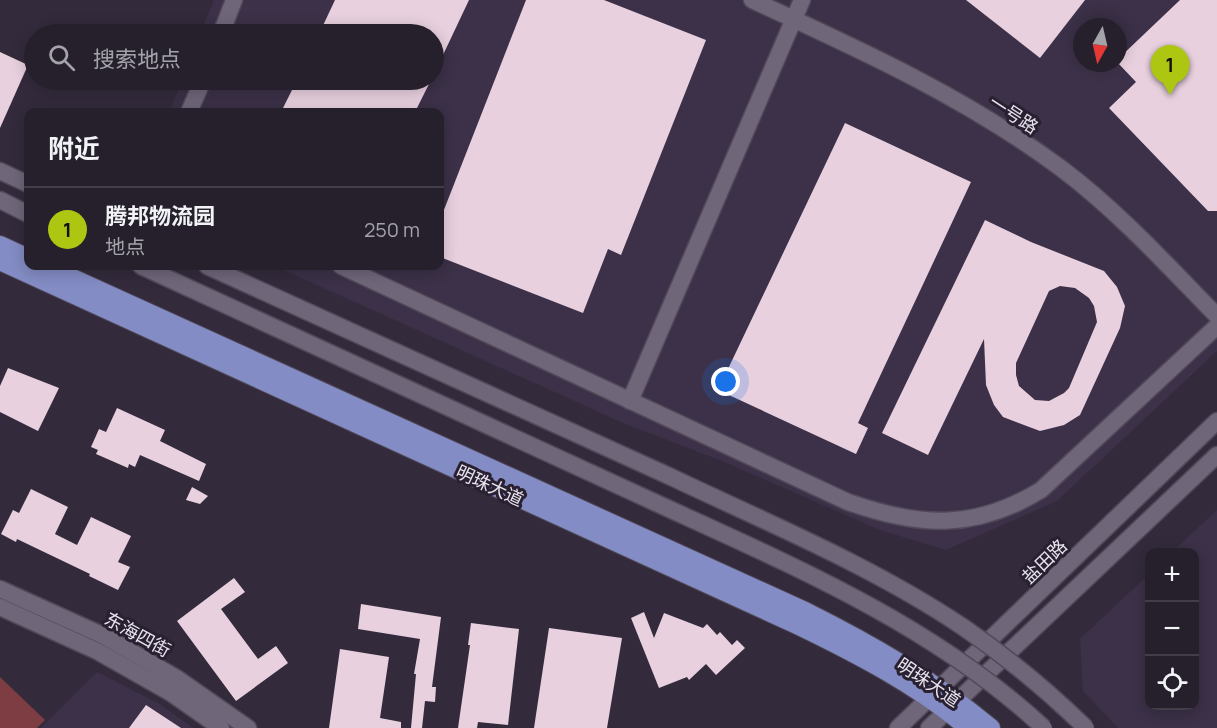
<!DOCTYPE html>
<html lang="zh">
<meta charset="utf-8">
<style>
:root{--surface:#26202d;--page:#2e2835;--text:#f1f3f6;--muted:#a4a3aa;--line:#423e49;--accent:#acc612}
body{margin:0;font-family:Manrope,"Noto Sans SC",sans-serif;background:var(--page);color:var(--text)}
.controls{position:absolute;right:18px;bottom:18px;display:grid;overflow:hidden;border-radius:12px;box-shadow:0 3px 15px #0003}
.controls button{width:54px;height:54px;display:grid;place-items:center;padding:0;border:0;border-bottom:2px solid var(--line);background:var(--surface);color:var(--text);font:30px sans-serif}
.compass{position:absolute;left:1073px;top:18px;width:54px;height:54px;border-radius:50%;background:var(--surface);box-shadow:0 3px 15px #0003;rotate:188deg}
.you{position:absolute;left:726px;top:382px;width:21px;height:21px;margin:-15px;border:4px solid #fff;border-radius:50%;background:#1a73e8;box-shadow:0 0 0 9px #1a73e833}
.badge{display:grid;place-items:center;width:39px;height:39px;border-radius:50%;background:var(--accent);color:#111;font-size:20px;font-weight:700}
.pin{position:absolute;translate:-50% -50px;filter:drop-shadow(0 2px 3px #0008)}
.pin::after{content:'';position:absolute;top:32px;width:21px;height:18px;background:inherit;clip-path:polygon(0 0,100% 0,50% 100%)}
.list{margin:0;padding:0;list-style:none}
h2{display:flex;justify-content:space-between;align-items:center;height:78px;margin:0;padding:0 24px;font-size:26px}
h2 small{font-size:20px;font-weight:400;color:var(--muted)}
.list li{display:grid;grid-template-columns:39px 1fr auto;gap:18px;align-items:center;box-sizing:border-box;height:84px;padding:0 24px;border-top:2px solid var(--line)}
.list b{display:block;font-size:22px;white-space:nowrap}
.list p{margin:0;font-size:20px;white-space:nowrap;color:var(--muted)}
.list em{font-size:20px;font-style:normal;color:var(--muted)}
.icon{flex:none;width:33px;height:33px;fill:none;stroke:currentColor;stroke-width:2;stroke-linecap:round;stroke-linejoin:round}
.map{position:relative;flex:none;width:1217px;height:728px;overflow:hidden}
.search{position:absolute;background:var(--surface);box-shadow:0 3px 15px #0003;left:24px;top:24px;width:420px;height:66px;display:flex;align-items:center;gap:15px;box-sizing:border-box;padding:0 21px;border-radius:33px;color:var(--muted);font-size:22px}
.panel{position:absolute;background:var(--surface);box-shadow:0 3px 15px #0003;left:24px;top:108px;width:420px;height:162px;border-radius:12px}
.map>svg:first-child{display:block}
.built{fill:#3c3148;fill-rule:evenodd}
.green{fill:#7d3d43}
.building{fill:#e8d0df;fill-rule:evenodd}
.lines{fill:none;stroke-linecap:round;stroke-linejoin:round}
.minor-casing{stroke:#504958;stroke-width:19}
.major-casing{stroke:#504958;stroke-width:20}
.minor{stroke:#6f667a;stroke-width:16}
.major{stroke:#838cc4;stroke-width:18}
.minor-bridge-casing{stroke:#504958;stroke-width:19;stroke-linecap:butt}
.minor-bridge{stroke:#6f667a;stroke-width:16}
.labels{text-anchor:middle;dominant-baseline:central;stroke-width:6;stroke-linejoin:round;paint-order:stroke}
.street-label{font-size:18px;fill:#e8e3ee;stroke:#292132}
</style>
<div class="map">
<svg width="1217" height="728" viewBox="0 0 1217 728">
<rect width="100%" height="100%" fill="#332b3c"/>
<g class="built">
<path d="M 214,0 L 1217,0 L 1217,351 L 1057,501 L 946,550 L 880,530 L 727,463 L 623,423 L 275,266 L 440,266 L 440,112 L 169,112 L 183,80 L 434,80 L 434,34 L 200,34 ZM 1082,27 L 1118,27 L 1118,63 L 1082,63 Z"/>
<path d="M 1217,510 L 1217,728 L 1118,728 L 1083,691 L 1080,639 L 1149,574 L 1150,706 L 1194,706 L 1194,552 L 1172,552 Z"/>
<path d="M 97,672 L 158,703 L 193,728 L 41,728 Z"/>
</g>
<path class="green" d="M 0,677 L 45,720 L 37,728 L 0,728 Z"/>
<g class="building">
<path d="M 335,0 L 469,0 L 434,74 L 434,34 L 319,34 Z"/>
<path d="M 526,0 L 604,0 L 706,40 L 621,255 L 608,249 L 583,313 L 440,257 L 440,220 Z"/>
<path d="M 966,0 L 1085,0 L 1040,58 Z"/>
<path d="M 1180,0 L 1217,0 L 1217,211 L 1208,211 L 1109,108 L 1136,82 L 1118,63 L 1118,59 Z"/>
<path d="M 0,52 L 28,65 L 0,128 Z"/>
<path d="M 297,80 L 431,80 L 415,112 L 281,112 Z"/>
<path d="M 845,123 L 971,182 L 858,423 L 868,428 L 856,454 L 718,390 Z"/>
<path d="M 985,220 L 1031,242 L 1104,271 L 1117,287 L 1125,306 L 1120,328 L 1080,415 L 1064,425 L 1040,431 L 1003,417 L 994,405 L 986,385 L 984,339 L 928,455 L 882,433 ZM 1060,286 L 1075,288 L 1089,298 L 1094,306 L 1097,322 L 1069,388 L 1064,393 L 1049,401 L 1035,400 L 1019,386 L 1016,375 L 1016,363 L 1049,291 Z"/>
<path d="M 8,368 L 59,388 L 38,431 L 0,412 L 0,386 Z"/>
<path d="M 117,408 L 165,430 L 160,441 L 206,464 L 199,481 L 140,455 L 135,467 L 129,464 L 128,468 L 96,454 L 98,450 L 91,447 L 99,429 L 106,432 Z"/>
<path d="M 192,487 L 208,496 L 200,504 L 186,500 Z"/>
<path d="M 31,489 L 68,507 L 55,534 L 77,545 L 91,517 L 131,536 L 118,562 L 130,567 L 118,590 L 89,576 L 90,574 L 17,539 L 16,542 L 1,534 L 13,510 L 19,513 Z"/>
<path d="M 234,578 L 245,592 L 221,609 L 258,659 L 276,646 L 288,663 L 236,701 L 177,621 Z"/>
<path d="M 361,604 L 441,617 L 432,687 L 436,687 L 435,702 L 425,701 L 422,728 L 411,728 L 416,674 L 414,674 L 420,639 L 358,629 Z"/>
<path d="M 644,612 L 654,638 L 664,613 L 703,628 L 707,624 L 717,635 L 720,632 L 732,645 L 737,640 L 745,648 L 716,675 L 706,664 L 689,680 L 687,677 L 659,688 L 631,618 Z"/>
<path d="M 471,623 L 519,629 L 508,725 L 478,722 L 477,728 L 458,728 L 470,645 L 468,645 Z"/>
<path d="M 549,628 L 622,638 L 607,728 L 534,728 Z"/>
<path d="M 340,649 L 389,657 L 380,718 L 401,722 L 401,728 L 329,728 Z"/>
<path d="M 146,705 L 181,728 L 129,728 Z"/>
</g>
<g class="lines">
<defs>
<g id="minor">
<path d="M 752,0 C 859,49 967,98 1062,169 C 1119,212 1167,265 1217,316"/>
<path d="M 221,34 L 234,0"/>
<path d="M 189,112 L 203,80"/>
<path d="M 0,171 L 28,184"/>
<path d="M 0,200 L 28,214"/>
<path d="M 141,266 L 654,502"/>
<path d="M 207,266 L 669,476"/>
<path d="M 341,266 L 848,502 C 919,527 974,531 1041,490 L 1217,326"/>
<path d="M 630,401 L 802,0"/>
<path d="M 0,589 L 104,636 L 178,679 L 248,728"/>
<path d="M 0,607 L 97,651 L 171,693 L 221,728"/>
<path d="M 898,728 L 1217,421"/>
<path d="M 929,728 L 1217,455"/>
</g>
<g id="major">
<path d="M 0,245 L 28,258"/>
<path d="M 0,261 L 797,625 C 857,654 917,685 968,728"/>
<path d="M 46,266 L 805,611 C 871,644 934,680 991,728"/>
</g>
</defs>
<use href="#minor" class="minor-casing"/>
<use href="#major" class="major-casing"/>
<use href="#minor" class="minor"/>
<use href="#major" class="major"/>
<defs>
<g id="minor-bridge">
<path d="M 669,476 C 768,523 872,566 963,627 C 1007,657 1048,691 1086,728"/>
<path d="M 654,502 C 791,565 932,624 1044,728"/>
</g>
</defs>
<use href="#minor-bridge" class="minor-bridge-casing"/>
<use href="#minor-bridge" class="minor-bridge"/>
</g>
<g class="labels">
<g class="street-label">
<text transform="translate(1014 114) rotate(33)">一号路</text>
<text transform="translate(490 485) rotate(25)">明珠大道</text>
<text transform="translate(1044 561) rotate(-44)">盐田路</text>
<text transform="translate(138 634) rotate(29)">东海四街</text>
<text transform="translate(929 682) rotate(34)">明珠大道</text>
</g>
</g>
</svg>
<div class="controls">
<button>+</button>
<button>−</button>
<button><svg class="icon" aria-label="locate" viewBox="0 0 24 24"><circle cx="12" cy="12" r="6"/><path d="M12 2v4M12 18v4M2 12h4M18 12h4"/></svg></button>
</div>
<svg class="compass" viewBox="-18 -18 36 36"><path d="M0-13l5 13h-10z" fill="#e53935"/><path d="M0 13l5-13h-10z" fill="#a4a3aa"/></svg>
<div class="you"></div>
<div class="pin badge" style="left:1170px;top:95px">1</div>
<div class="search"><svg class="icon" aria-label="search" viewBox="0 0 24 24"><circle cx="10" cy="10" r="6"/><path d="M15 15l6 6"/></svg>搜索地点</div>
<section class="panel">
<h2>附近<small></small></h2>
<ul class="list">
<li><span class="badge">1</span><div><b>腾邦物流园</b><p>地点</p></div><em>250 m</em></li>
</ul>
</section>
</div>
